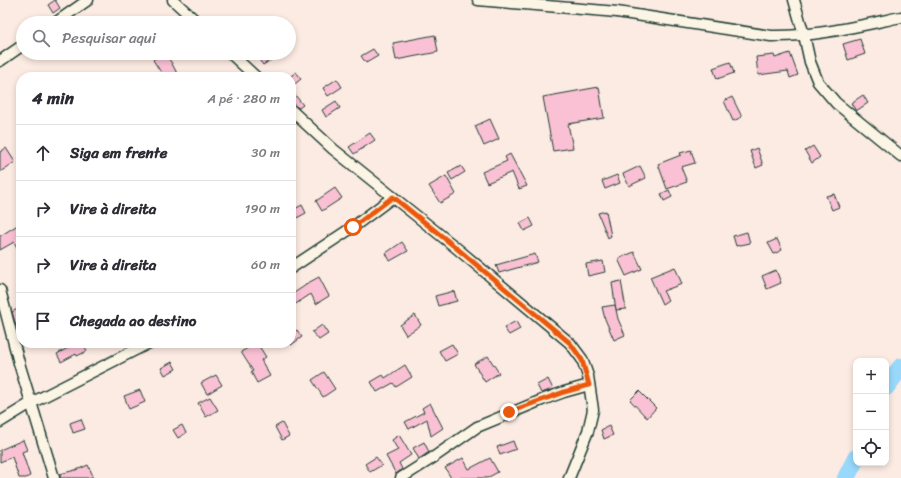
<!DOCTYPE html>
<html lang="pt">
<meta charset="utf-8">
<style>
:root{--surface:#fff;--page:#f2f2f3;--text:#2b2b33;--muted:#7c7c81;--line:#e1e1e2}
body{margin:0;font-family:Sriracha,sans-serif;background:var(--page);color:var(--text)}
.controls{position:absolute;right:12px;bottom:12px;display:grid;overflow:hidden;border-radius:8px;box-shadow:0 2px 6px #0003}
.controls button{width:36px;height:36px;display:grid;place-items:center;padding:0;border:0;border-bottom:1px solid var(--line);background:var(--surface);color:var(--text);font:20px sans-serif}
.stop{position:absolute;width:12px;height:12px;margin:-9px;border:3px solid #ea580c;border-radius:50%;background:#fff}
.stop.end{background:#ea580c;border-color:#fff;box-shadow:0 1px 4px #0008}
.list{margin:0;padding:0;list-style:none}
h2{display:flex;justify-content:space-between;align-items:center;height:52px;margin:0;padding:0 16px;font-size:17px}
h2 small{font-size:13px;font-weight:400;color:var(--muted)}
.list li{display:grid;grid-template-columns:26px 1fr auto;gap:12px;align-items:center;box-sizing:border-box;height:56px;padding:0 16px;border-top:1px solid var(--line)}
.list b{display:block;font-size:15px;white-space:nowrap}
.list em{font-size:13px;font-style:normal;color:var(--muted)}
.icon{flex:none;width:22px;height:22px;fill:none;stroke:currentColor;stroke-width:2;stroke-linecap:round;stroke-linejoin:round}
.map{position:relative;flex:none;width:901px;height:478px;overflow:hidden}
.search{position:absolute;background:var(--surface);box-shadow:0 2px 6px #0003;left:16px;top:16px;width:280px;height:44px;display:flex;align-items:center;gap:10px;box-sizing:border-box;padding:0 14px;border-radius:22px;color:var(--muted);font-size:15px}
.panel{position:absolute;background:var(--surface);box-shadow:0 2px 6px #0003;left:16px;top:72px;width:280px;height:276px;border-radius:16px}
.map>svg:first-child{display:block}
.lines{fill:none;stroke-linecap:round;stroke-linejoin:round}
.river{stroke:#98d8fa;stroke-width:18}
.building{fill:#fac1d4;stroke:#1f3d34}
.street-casing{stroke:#1f3d34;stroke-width:13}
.street{stroke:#fcf5e5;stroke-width:10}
.route{stroke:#ea580c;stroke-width:5}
</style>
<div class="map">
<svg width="901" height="478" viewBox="0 0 901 478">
<rect width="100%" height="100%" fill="#fcebe2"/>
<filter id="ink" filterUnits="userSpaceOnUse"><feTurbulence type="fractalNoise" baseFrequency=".025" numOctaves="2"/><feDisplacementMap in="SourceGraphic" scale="8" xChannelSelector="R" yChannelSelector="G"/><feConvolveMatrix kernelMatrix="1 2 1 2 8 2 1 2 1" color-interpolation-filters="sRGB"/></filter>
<g filter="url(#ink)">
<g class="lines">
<g class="river">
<path d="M 886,387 L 901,367"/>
<path d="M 846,478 L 856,458"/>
</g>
</g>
<g class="building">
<path d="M 55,0 L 60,8 L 53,13 L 48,5 Z"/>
<path d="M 435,35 L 438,52 L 396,60 L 393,43 Z"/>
<path d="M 860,39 L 865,54 L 848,60 L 843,44 Z"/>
<path d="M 373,49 L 378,56 L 366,63 L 361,56 Z"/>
<path d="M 162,53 L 165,53 L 171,62 L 179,77 L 164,77 L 153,60 Z"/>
<path d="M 264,53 L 282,53 L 263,65 L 257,57 Z"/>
<path d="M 790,53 L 798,75 L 790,78 L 788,71 L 758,75 L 756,57 L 774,55 L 775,58 Z"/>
<path d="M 730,62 L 734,73 L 717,79 L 713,68 Z"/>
<path d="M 296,72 L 301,79 L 291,87 L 291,76 Z"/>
<path d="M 337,79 L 342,87 L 328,96 L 323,88 Z"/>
<path d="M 599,87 L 604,118 L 568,124 L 573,148 L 553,151 L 543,97 Z"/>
<path d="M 291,90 L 303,105 L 299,108 L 291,104 Z"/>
<path d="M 863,95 L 868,103 L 856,111 L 851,103 Z"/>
<path d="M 732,97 L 742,117 L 733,121 L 724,101 Z"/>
<path d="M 336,101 L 340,108 L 326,117 L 322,110 Z"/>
<path d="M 490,119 L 499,139 L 484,146 L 475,126 Z"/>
<path d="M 370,133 L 375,140 L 354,154 L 349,147 Z"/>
<path d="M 813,146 L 820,157 L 812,163 L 805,151 Z"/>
<path d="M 6,148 L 15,162 L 0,172 L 0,152 Z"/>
<path d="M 757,148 L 763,165 L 756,168 L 750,151 Z"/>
<path d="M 691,150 L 695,163 L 681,167 L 687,182 L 667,189 L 658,164 L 681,155 L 680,153 Z"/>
<path d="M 510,154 L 527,186 L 519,189 L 512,172 L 487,183 L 482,172 L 507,161 L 505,157 Z"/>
<path d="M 461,166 L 465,172 L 452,180 L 448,173 Z"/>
<path d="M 640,166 L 646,178 L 629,186 L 623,174 Z"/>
<path d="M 617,175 L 620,183 L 605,189 L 602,181 Z"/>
<path d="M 446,176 L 456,194 L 440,203 L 429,186 Z"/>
<path d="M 335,188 L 342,198 L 322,211 L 316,201 Z"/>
<path d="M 669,190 L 672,197 L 664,201 L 661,194 Z"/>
<path d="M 834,194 L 839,207 L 832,210 L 826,196 Z"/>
<path d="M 302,205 L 306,213 L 291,221 L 291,211 Z"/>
<path d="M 606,211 L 611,236 L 608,238 L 598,213 Z"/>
<path d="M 530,218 L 534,226 L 524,231 L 520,223 Z"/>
<path d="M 21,223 L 21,255 L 14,242 L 0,250 L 0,236 Z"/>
<path d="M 747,232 L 750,243 L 736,246 L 733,236 Z"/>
<path d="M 777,239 L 782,250 L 774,254 L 768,243 Z"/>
<path d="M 402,242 L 408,251 L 390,261 L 386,253 Z"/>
<path d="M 634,252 L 642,269 L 626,276 L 618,259 Z"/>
<path d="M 535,254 L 538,262 L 499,273 L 496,265 Z"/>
<path d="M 603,261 L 605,272 L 588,276 L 586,264 Z"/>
<path d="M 675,267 L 682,284 L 663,291 L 668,300 L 662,304 L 650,277 Z"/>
<path d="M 776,270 L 781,283 L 767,289 L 762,276 Z"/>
<path d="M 319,277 L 329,296 L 316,304 L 311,294 L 294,305 L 291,300 L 291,295 L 306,285 L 306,284 Z"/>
<path d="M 621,281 L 626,309 L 616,310 L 612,283 Z"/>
<path d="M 454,291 L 457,301 L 438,306 L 435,296 Z"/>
<path d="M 615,305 L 618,319 L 625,335 L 614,340 L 605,319 L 602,307 Z"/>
<path d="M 19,308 L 21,313 L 21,323 L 16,326 L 12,312 Z"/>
<path d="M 415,315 L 421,325 L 406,335 L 400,325 Z"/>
<path d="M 516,321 L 520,329 L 509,335 L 504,328 Z"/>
<path d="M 322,325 L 328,334 L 319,340 L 312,332 Z"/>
<path d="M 297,330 L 302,337 L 291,345 L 291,334 Z"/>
<path d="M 77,343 L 83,343 L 87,351 L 77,356 L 76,354 L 61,362 L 57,354 Z"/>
<path d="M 256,343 L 257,343 L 266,357 L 261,360 L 270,376 L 257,383 L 251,372 L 253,371 L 241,352 Z"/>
<path d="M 452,344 L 458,354 L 445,361 L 439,351 Z"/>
<path d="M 488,356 L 499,373 L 485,382 L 474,364 Z"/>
<path d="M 172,362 L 176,369 L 165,375 L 161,368 Z"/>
<path d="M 405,365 L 412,377 L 396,387 L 393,383 L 377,392 L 371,382 L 383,375 L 385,378 Z"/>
<path d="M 324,372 L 335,389 L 323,397 L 312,380 Z"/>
<path d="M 216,375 L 222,385 L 207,394 L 201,383 Z"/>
<path d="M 548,379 L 553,389 L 541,393 L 537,385 Z"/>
<path d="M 140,390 L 145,402 L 129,409 L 124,396 Z"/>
<path d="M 639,391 L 656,408 L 647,418 L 630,400 Z"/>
<path d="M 210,397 L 218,410 L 206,417 L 198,403 Z"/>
<path d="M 430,403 L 443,428 L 431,436 L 427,419 L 409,429 L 405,422 L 424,412 L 422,408 Z"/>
<path d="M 81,419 L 85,429 L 73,433 L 70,423 Z"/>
<path d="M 282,423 L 289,436 L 282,440 L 275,427 Z"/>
<path d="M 182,425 L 186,433 L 178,438 L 173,430 Z"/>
<path d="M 609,426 L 613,435 L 604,439 L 601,430 Z"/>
<path d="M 399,435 L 411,455 L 399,463 L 402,469 L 396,474 L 386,456 L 398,450 L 392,440 Z"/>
<path d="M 23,440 L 27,450 L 22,452 L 30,476 L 26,478 L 19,478 L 12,457 L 0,462 L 0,450 Z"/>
<path d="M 513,441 L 516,449 L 500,455 L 497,447 Z"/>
<path d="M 424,442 L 429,452 L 419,459 L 413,448 Z"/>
<path d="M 376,457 L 382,465 L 370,472 L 365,464 Z"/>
<path d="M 463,458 L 469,469 L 490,458 L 498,472 L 487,478 L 451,478 L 445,468 Z"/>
<path d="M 88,465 L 93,476 L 89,478 L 60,478 L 60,474 L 79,469 Z"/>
</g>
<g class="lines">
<defs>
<g id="street">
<path d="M 173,0 L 198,23"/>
<path d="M 478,0 L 617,12 L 771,36 C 815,37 858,26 901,17"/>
<path d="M 794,0 L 804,35 L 810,62 L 818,82 L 836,103 L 901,156"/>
<path d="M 55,23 L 88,0"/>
<path d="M 230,53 L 256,77"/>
<path d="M 0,61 L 23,45"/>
<path d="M 291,110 L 333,149 L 454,246 L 570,343 L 582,359 L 588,376 L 593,410 L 588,431 L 569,478"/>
<path d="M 291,268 L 353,227 L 393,197"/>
<path d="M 0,290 L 19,363 L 54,478"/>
<path d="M 0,422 L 31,403 L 149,343"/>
<path d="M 401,478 L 434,457 L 477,427 L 542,400 L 564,392 L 589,385"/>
</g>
</defs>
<use href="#street" class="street-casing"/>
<use href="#street" class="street"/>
</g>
</g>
<g class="lines" filter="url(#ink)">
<path class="route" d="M 353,227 L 393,197 L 454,246 L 570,343 L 582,360 L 589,385 L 564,392 L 509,412"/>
</g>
</svg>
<div class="controls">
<button>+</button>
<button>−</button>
<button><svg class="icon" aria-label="locate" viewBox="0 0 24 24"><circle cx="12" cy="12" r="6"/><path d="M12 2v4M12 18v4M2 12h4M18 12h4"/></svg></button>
</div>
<div class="stop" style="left:353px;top:227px"></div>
<div class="stop end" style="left:509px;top:412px"></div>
<div class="search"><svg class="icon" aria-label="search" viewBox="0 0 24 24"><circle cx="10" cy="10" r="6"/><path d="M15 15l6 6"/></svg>Pesquisar aqui</div>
<section class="panel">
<h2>4 min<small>A pé · 280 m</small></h2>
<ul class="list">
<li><svg class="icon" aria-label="ahead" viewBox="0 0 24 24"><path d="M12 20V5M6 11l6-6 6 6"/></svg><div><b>Siga em frente</b></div><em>30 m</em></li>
<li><svg class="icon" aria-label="right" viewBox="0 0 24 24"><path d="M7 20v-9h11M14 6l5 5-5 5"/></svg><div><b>Vire à direita</b></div><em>190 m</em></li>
<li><svg class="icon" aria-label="right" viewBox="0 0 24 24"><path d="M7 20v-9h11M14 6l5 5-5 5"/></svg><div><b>Vire à direita</b></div><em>60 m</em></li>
<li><svg class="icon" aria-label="arrive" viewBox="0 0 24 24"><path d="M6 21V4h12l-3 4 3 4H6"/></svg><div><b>Chegada ao destino</b></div></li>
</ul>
</section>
</div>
